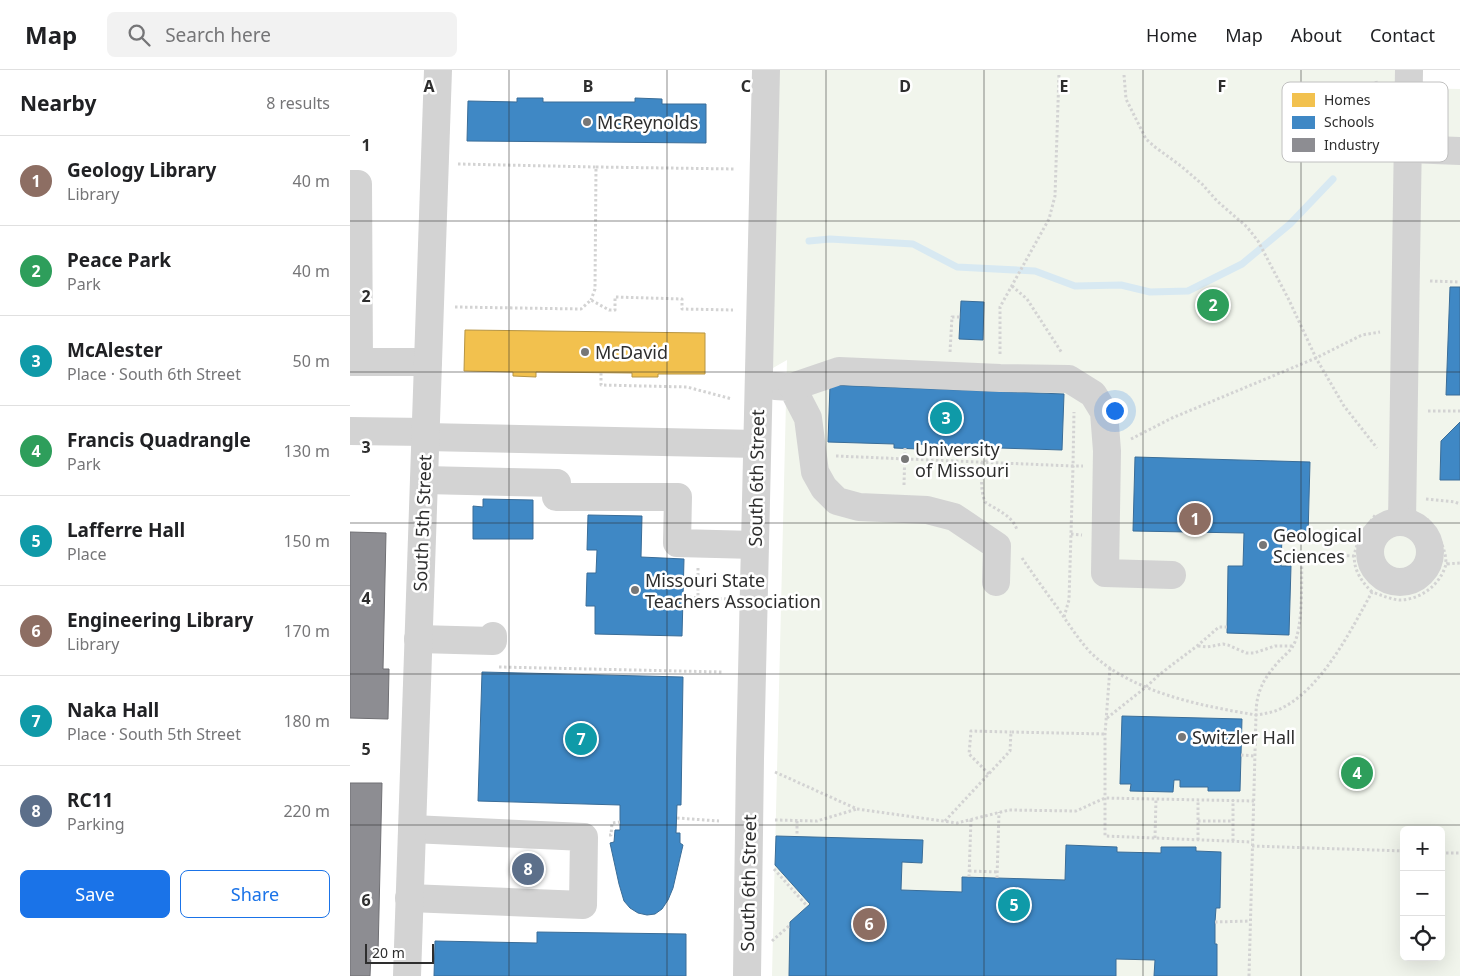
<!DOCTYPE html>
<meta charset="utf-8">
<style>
:root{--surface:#fff;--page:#f2f2f2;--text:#202124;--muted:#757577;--line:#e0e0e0;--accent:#1a73e8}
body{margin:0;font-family:"Noto Sans",sans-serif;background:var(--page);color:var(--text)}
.controls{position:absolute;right:15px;bottom:15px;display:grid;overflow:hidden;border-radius:8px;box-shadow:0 5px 20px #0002}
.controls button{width:45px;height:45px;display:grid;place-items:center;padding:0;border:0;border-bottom:1px solid var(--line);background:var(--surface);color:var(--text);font:25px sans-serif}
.scale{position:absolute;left:15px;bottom:12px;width:69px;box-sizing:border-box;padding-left:5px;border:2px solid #2e2e2e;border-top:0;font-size:14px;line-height:18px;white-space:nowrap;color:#2e2e2e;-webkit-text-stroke:4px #fff;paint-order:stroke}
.you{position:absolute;left:764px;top:340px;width:18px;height:18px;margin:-12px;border:4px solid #fff;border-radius:50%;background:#1a73e8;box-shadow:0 0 0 8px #1a73e833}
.badge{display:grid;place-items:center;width:32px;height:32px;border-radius:50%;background:var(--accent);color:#fff;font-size:16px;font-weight:700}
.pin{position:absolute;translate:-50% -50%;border:2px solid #fff;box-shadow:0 1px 5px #0006}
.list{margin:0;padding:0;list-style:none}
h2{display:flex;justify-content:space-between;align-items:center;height:65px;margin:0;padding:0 20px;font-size:21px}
h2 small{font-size:16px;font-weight:400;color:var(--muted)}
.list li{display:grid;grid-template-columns:32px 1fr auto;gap:15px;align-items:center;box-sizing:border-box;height:90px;padding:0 20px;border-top:1px solid var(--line)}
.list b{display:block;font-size:19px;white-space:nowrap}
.list p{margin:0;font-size:16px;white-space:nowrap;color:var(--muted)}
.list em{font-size:16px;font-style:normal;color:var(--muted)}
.actions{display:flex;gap:10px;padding:15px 20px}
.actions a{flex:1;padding:11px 0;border:1px solid var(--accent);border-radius:8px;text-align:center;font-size:18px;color:var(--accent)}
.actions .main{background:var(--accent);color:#fff}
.icon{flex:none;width:28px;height:28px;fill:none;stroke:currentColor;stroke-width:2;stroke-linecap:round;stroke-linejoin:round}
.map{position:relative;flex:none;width:1110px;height:906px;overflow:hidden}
header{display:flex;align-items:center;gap:30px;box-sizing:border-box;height:70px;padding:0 25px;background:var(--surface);border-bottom:1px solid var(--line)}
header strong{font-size:24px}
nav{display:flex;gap:28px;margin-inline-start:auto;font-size:18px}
.search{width:350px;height:45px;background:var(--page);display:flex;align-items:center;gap:12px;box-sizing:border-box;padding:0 18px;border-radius:8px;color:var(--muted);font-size:19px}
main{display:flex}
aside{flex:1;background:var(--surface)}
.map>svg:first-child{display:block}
.green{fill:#f1f5ec;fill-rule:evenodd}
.homes{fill:#f2c14e;stroke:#b79544}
.schools{fill:#3f88c5;stroke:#3a6d98}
.industry{fill:#8d8d92;stroke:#707074}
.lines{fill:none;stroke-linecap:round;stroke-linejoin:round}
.stream{stroke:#d8e9f2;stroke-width:7}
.path{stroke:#d3d3d3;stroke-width:3;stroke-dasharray:2.5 2.5;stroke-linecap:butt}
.minor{stroke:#d3d3d3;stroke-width:28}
.grid{fill:none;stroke:#2e2e2e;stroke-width:1;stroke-opacity:0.55}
.poi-dot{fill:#777;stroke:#fff;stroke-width:2}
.labels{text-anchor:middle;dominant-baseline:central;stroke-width:5;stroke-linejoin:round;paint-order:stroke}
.poi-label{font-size:18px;fill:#2e2e2e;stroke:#fff;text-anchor:start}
.street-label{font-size:18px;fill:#2e2e2e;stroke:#fff}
.key{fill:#fff;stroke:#c0c0c0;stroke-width:1}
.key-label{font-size:14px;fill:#2e2e2e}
.grid-label{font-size:16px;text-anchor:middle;font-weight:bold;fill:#2e2e2e;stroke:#fff;stroke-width:5;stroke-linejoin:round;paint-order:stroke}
</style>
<header>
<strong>Map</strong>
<div class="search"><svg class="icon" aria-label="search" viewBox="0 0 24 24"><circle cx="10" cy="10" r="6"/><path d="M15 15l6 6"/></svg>Search here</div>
<nav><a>Home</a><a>Map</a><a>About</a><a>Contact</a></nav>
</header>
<main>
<aside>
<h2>Nearby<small>8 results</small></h2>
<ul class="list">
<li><span class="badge" style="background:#8d6e63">1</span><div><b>Geology Library</b><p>Library</p></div><em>40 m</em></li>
<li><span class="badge" style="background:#2e9e5b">2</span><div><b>Peace Park</b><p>Park</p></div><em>40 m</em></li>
<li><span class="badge" style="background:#0f9aa8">3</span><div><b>McAlester</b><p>Place · South 6th Street</p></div><em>50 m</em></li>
<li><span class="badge" style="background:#2e9e5b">4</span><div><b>Francis Quadrangle</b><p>Park</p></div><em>130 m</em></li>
<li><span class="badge" style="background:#0f9aa8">5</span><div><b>Lafferre Hall</b><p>Place</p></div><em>150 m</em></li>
<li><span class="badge" style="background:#8d6e63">6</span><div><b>Engineering Library</b><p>Library</p></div><em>170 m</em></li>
<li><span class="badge" style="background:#0f9aa8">7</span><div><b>Naka Hall</b><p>Place · South 5th Street</p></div><em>180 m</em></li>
<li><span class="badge" style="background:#5c6f8a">8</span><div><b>RC11</b><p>Parking</p></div><em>220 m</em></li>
</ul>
<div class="actions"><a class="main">Save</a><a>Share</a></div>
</aside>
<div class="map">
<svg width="1110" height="906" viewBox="0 0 1110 906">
<rect width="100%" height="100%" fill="#fff"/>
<path class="green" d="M 416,0 L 1059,0 L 1059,18 L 1110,19 L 1110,906 L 422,906 L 437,290 L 409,306 ZM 1054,760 L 1091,760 L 1091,887 L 1054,887 Z"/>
<path class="homes" d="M 115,260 L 355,263 L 355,304 L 308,304 L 308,307 L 282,307 L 282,303 L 186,302 L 186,307 L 163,306 L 163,302 L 114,301 Z"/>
<g class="schools">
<path d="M 167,28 L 193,28 L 193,32 L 285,32 L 285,28 L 312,29 L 312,34 L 356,34 L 356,73 L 117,71 L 118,31 L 167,32 Z"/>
<path d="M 1100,217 L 1110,217 L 1110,325 L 1096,325 Z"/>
<path d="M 611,231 L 634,232 L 633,270 L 609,269 Z"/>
<path d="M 480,315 L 714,324 L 712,380 L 649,378 L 649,381 L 623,381 L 624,377 L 568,374 L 568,379 L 544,378 L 544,374 L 478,372 Z"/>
<path d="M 1110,352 L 1110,410 L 1090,410 L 1091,371 Z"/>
<path d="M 785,387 L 960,392 L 958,466 L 932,466 L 931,496 L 941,496 L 939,565 L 877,563 L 878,496 L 893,496 L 894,463 L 783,461 Z"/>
<path d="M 133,429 L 183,430 L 183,469 L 123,469 L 123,436 L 133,437 Z"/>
<path d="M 238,445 L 292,446 L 291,487 L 334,489 L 332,566 L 245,564 L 245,536 L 236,536 L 237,503 L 246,503 L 247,480 L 237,480 Z"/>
<path d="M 132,602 L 333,607 L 331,735 L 327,735 L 326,763 L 330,763 L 330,773 L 333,775 L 323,818 L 318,830 L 312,839 L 305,844 L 297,845 L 288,843 L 280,838 L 274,831 L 269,814 L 260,773 L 264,772 L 265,760 L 270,760 L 270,735 L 128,731 Z"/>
<path d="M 772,646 L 892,649 L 890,721 L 858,721 L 858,717 L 830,717 L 830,710 L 824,710 L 823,722 L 780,721 L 781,714 L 770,714 Z"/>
<path d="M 426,766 L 573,770 L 572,793 L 552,792 L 551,820 L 612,822 L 612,807 L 715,810 L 716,775 L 767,777 L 767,782 L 811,783 L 811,777 L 846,777 L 846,781 L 871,782 L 870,838 L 866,838 L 865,852 L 865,874 L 867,874 L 867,906 L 804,906 L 805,890 L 766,889 L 766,906 L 439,906 L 440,852 L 460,834 L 425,795 Z"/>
<path d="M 187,862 L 336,864 L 336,906 L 84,906 L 85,871 L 187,873 Z"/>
</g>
<g class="industry">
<path d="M 0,462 L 36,463 L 33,599 L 39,599 L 38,649 L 0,648 Z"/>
<path d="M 0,713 L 32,713 L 28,884 L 21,884 L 20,906 L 0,906 Z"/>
</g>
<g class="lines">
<path class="stream" d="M 459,171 L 480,169 L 563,174 L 607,197 L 685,201 L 725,216 L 771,215 L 800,222 L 838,221 L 892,194 L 940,154 L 983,109"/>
<g class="path">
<path d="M 774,5 L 776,29 L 796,69 L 805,77 L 831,96 L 852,114 L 867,131 L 897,157 L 908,171 L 939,230 L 966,288 L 994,336 L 1027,378"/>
<path d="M 1026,11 L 1028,23 L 1032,31"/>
<path d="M 108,94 L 246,97 L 245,219 L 241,230"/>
<path d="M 246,97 L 385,99"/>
<path d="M 1080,211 L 1110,212"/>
<path d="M 662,216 L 677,229 L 712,283"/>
<path d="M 105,237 L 231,239 L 241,230 L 259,240 L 265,240 L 265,227 L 332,229 L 332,239 L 383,240"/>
<path d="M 600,282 L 602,247 L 610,247"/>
<path d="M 650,284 L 650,237 L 699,149 L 705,126 L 709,3"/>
<path d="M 251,303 L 251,315 L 337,317 L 382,329"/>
<path d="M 1078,341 L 1110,341"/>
<path d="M 781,369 L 822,348 L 966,288 L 1012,265 L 1030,262"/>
<path d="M 486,386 L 723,396 L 724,342"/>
<path d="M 632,392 C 632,405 630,420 635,432 C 647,440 663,446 667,460"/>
<path d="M 636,392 L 636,381"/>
<path d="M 554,415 L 555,378"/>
<path d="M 1076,429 L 1105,432 L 1110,434"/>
<path d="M 1077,449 C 1086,463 1096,476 1096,494 L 1098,493"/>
<path d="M 721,464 L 732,465"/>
<path d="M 932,483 L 1004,486"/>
<path d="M 672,488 C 683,504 695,521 707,537 C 718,553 728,569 741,583 C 783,623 852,636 906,645 C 906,621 914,608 930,590 C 934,586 940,581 943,576 C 954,557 951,507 952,484"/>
<path d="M 348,498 L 348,527"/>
<path d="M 1022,522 C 992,492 1005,473 1026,444"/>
<path d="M 334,527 L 379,529"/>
<path d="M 714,547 L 719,530 L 723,396 L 733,396"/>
<path d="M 848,576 L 857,577 L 873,574 L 878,575 L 896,583 L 904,583 L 925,576 L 943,576"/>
<path d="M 149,597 L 373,602"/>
<path d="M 760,598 L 755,664 L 755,766 L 902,772"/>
<path d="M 757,648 L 796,617 L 810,604 L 847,576 L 869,557 L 877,557"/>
<path d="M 891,685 L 905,686"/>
<path d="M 425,702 L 507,739 L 607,753 L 659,740 L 726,741 L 755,728 L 904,731"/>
<path d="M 639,704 L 619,684 L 621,661 L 661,662"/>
<path d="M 327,748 L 369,751"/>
<path d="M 425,750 L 467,751 L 507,739"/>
<path d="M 447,751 L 447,766"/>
<path d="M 595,751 L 660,681 L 661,662 L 755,664"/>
<path d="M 848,751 L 883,751"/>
<path d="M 259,765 L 261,765 L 262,753 L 270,752"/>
<path d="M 805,768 L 806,729"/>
<path d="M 848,770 L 848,730"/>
<path d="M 883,771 L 883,730"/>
<path d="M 902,776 L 1054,781"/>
<path d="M 1091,783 L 1110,783"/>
<path d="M 424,799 L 457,836"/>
<path d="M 619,801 L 648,802"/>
<path d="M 619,807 L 621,749"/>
<path d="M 647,808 L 649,742"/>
<path d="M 865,852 L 900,851"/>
<path d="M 422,871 L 440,855"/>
<path d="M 899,906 L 906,645 C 913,644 919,643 925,641 C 969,625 1001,560 1022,522 C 1031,525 1040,529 1049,530 C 1071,530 1091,514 1096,494 L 1110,493"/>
</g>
<g class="minor">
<path d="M 1058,79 L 1110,81"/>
<path d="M 0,114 L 8,114 L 9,292"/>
<path d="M 0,292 L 78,292"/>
<path d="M 425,316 L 442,317 L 458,348 L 465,402 L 474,418 L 487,431 L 509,437 L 577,440 L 604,447 L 647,476 L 646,512"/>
<path d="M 442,317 L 489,301 L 650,308 L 719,309 L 743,324 L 754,342 L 757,381 L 755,503 L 822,505"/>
<path d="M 0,361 L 76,362"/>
<path d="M 75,367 L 407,374"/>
<path d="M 74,410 L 207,413"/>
<path d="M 206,427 L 328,427 L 327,473 L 405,475"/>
<path d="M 1052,452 L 1059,0"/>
<circle cx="1050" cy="482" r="30"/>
<path d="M 68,569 L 143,571 L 143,566"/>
<path d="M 59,828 L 233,835 L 234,767 L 62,759"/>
<path d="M 57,906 L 88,0"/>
<path d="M 397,906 L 400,689 L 416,0"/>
</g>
</g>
<path class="grid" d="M 159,0 L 159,906M 317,0 L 317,906M 476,0 L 476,906M 634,0 L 634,906M 793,0 L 793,906M 951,0 L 951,906M 0,151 L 1110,151M 0,302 L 1110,302M 0,453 L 1110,453M 0,604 L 1110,604M 0,755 L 1110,755"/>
<g class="poi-dot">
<circle cx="237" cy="52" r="5"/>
<circle cx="235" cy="282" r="5"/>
<circle cx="555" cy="389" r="5"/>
<circle cx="913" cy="475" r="5"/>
<circle cx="285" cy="520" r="5"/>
<circle cx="832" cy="667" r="5"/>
</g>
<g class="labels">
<g class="poi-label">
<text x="247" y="52">McReynolds</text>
<text x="245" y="282">McDavid</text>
<text x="565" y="379">University<tspan x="565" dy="21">of Missouri</tspan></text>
<text x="923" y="465">Geological<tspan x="923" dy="21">Sciences</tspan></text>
<text x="295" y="510">Missouri State<tspan x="295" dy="21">Teachers Association</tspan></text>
<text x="842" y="667">Switzler Hall</text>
</g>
<g class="street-label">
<text transform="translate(406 408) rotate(-89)">South 6th Street</text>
<text transform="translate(72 453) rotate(-88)">South 5th Street</text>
<text transform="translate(398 813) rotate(-89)">South 6th Street</text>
</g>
</g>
<rect x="932" y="12" width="166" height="80" rx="8" class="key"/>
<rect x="942" y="23" width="23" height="14" fill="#f2c14e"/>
<rect x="942" y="46" width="23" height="13" fill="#3f88c5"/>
<rect x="942" y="68" width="23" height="14" fill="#8d8d92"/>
<g class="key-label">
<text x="974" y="35">Homes</text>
<text x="974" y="57">Schools</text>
<text x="974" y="80">Industry</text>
</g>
<g class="grid-label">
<text x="79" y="22">A</text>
<text x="238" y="22">B</text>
<text x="396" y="22">C</text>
<text x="555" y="22">D</text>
<text x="714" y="22">E</text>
<text x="872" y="22">F</text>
<text x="16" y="81">1</text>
<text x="16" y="232">2</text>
<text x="16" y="383">3</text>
<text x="16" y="534">4</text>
<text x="16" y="685">5</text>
<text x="16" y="836">6</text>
</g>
</svg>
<div class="controls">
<button>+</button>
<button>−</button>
<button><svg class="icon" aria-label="locate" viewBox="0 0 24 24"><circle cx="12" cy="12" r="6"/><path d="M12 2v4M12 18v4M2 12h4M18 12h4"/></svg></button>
</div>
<div class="scale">20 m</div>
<div class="you"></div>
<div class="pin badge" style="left:845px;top:449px;background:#8d6e63">1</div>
<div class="pin badge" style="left:863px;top:235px;background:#2e9e5b">2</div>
<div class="pin badge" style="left:596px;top:348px;background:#0f9aa8">3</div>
<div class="pin badge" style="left:1007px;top:703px;background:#2e9e5b">4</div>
<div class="pin badge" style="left:664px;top:835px;background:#0f9aa8">5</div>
<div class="pin badge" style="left:519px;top:854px;background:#8d6e63">6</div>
<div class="pin badge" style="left:231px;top:669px;background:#0f9aa8">7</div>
<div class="pin badge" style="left:178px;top:799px;background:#5c6f8a">8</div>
</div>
</main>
